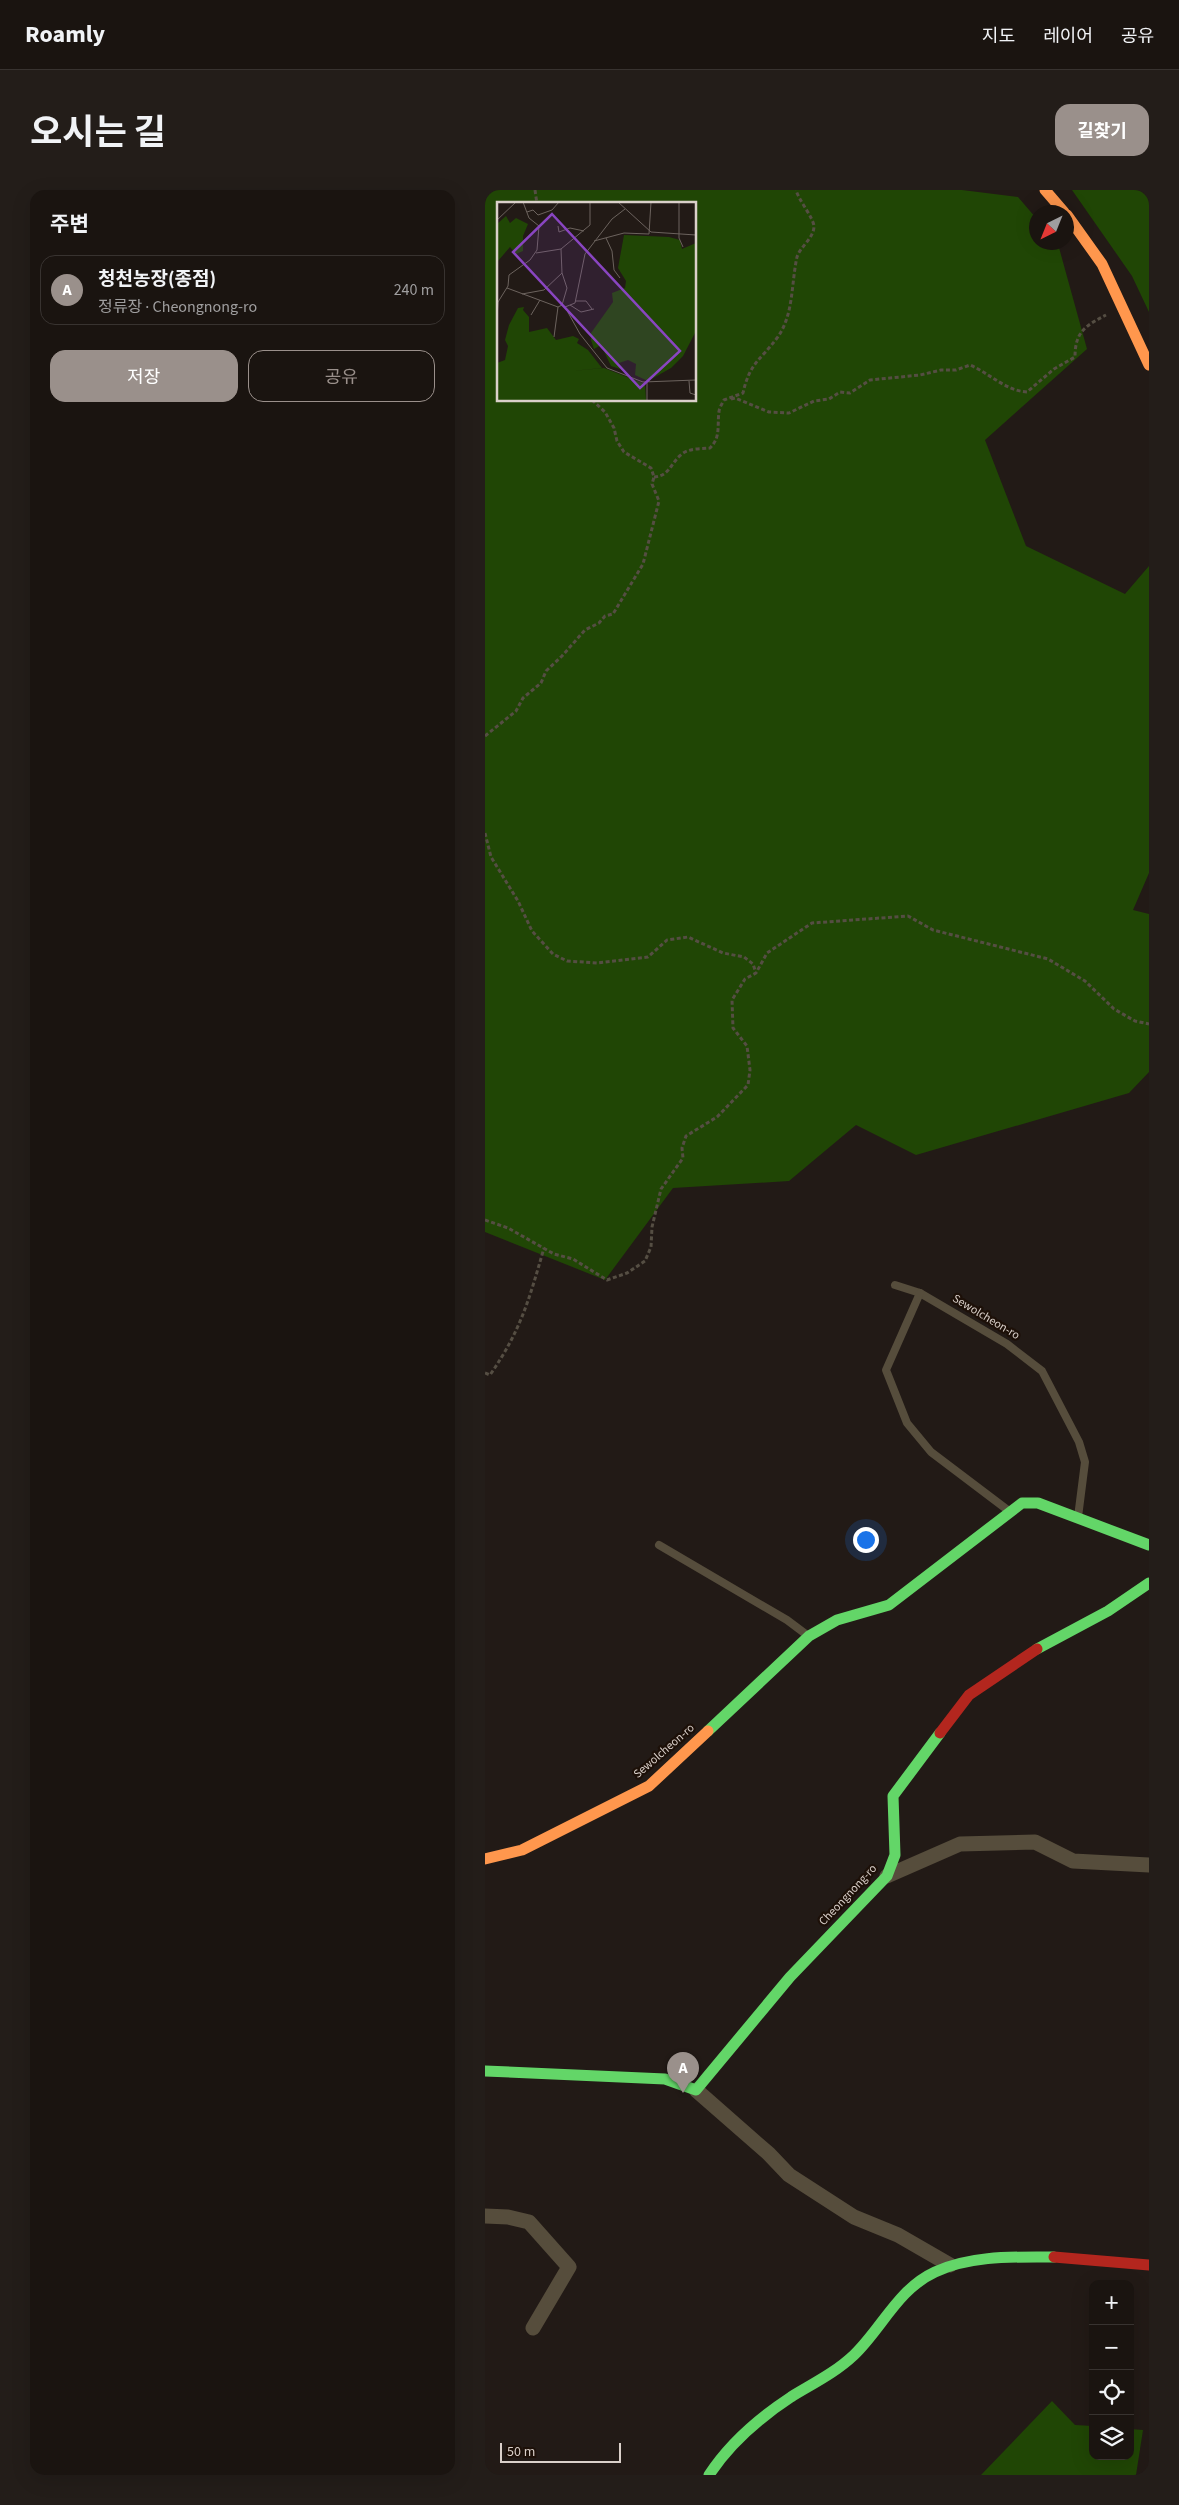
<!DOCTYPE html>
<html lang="ko">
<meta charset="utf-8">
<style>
:root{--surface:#1a1410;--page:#231d19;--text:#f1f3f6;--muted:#9f9e9f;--line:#383330;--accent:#9a908b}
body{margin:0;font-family:"Source Sans 3","Noto Sans KR",sans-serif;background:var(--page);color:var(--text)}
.controls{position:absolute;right:15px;bottom:15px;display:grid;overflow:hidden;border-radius:10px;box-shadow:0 5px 20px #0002}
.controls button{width:45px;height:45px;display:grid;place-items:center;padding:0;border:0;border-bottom:1px solid var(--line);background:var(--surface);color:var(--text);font:25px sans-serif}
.compass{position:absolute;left:544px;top:15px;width:45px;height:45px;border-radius:50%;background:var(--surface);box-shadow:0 5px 20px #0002;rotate:223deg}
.scale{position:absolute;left:15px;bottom:12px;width:121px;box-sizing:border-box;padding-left:5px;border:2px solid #dad0ca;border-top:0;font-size:14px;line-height:18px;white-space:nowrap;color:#dad0ca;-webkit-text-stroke:4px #1d1008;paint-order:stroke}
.you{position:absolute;left:380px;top:1349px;width:18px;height:18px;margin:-12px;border:4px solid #fff;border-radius:50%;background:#1a73e8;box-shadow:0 0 0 8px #1a73e833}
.badge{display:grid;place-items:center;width:32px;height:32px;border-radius:50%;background:var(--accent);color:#fff;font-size:16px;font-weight:700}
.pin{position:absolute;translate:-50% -41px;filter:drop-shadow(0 1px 2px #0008)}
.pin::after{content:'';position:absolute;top:26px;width:18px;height:15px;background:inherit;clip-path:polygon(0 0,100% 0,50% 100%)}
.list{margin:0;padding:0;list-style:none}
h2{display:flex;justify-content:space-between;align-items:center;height:65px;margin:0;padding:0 20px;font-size:21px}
h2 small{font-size:16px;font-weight:400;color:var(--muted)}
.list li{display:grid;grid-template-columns:32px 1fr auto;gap:15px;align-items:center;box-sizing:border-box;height:70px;margin:0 10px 10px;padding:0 10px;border:1px solid var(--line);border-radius:15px}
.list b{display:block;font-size:19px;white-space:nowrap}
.list p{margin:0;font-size:16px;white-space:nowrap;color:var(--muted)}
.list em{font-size:16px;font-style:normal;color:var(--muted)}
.actions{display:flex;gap:10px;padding:15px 20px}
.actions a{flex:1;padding:11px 0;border:1px solid var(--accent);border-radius:15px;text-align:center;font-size:18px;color:var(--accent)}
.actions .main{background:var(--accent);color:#fff}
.icon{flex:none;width:28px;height:28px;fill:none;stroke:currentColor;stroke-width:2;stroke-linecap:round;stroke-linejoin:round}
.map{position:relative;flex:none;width:664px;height:2285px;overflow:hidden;border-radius:15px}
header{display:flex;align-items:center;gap:30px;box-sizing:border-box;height:70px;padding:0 25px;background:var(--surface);border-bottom:1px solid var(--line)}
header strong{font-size:24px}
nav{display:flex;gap:28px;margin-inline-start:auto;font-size:18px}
.intro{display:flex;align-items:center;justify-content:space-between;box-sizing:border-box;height:120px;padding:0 30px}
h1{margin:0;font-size:35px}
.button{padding:12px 22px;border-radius:15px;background:var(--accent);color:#fff;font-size:18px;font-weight:700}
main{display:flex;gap:30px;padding:0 30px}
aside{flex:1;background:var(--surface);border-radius:15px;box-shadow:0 5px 20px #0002}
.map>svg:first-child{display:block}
.green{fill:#204605;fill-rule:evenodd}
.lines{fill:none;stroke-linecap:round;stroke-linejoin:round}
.path{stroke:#554e43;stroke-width:3;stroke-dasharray:4 2.5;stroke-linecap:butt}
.lane{stroke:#564d3c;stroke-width:8}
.street{stroke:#564d3c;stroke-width:15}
.fast{stroke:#63d668;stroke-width:11}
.slow{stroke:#ff974d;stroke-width:11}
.jam{stroke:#b3261e;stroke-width:11}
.labels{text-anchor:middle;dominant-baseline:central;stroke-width:4.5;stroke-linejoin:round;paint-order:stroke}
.street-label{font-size:12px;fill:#dad0ca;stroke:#1d1008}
.inset-road{fill:none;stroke:#6c635e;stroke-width:1}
.view{fill:#8945c1;fill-opacity:0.15;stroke:#8945c1;stroke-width:2.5}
.inset-edge{fill:none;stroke:#dad0ca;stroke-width:2.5}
</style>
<header>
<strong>Roamly</strong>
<nav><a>지도</a><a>레이어</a><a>공유</a></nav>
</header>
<div class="intro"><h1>오시는 길</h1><a class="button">길찾기</a></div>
<main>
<aside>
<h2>주변<small></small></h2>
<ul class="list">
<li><span class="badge">A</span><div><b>청천농장(종점)</b><p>정류장 · Cheongnong-ro</p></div><em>240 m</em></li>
</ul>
<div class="actions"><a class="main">저장</a><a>공유</a></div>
</aside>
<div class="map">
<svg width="664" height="2285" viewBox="0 0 664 2285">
<rect width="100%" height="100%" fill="#221a16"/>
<g class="green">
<path d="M 0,0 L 477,0 L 533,7 L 551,28 L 552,52 L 573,54 L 602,159 L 500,250 L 541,356 L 640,404 L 664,376 L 664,683 L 648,720 L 664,724 L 664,882 L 644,903 L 431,965 L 371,935 L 304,991 L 188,998 L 120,1090 L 0,1042 ZM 14,14 L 210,14 L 210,210 L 14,210 Z"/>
<path d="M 587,0 L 664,0 L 664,122 L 647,86 Z"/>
<path d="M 567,2211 L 590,2235 L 608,2236 L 608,2266 L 645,2266 L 645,2239 L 658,2240 L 651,2285 L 496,2285 Z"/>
</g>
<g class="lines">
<g class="path">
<path d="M 50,0 L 52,14"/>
<path d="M 246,209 L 250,208 L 284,222 L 304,223 L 329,211 L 344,209 L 355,202 L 365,203 L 385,190 L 435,185 L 456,180 L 471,180 L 485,175 C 504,183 521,201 542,202 L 569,179 L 590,167 C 590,142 600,136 621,125"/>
<path d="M 169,287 C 185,286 186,272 197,264 C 204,258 216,259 225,258 C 236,247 232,236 234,222 C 234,218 237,214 239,210 L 258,203 C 265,172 275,171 292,148 C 309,125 306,94 312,67 C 315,57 328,49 329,37 C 329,28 314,11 311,0"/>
<path d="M 0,546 L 31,521 L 38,508 L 56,493 L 61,481 L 77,466 L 100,440 L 114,433 L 120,426 L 128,424 L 158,374 L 174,311 L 167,294 L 169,287 L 166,278 L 139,262 L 132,251 L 129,238 L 120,222 L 107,210"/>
<path d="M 0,643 L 6,667 L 33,711 L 47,741 L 68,764 L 82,771 L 112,773 L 163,767 L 182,750 L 203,747 L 238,763 L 259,767 L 268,774 L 271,783"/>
<path d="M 0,1030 L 23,1038 L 69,1064 L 88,1069 L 122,1090 L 142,1083 L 160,1071 L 166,1057 L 167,1037 L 176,999 L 198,968 L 197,958 L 201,946 L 232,927 L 263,895 L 265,880 L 262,856 L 248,838 L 247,810 L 260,789 L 271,783 L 282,763 L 327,733 L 423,726 L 448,740 L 563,769 L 600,791 L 629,819 L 650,831 L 664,834"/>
<path d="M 0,1183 L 5,1185 C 36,1140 44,1110 59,1058"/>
</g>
<g class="lane">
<path d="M 410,1095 L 435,1103 L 522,1154 L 557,1181 L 594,1252 L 600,1272 L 593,1327"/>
<path d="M 435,1103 L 401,1180 L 422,1233 L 446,1262 L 524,1321"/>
<path d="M 174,1355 L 302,1430 L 322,1445"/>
</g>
<g class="street">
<path d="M 402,1686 L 475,1654 L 550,1652 L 588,1671 L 664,1675"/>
<path d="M 211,1900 L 284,1964 L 304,1985 L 369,2027 L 413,2045 L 465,2075"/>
<path d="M 0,2026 L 23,2027 L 44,2032 L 84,2077 L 48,2138"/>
</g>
<g class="fast">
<path d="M 552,1459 L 623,1421 L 664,1393"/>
<path d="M 223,1541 L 324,1446 L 352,1430 L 404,1415 L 537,1313 L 553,1313 L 664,1355"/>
<path d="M 0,1881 L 180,1889 L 211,1900 L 305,1787 L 402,1686 L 410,1665 L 408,1606 L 455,1543"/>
<path d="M 224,2285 C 245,2253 274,2228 306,2207 C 327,2194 350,2183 369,2165 C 397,2138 413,2099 450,2082 C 486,2065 530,2067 569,2067"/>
</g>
<g class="slow">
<path d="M 560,0 L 579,22"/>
<path d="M 582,25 L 617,74 L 664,175"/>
<path d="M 0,1669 L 37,1660 L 164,1596 L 223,1541"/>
</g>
<g class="jam">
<path d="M 455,1543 L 484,1505 L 552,1459"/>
<path d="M 569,2067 L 664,2075"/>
</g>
</g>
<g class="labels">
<g class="street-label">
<text transform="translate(501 1127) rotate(31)">Sewolcheon-ro</text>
<text transform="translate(179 1561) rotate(-41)">Sewolcheon-ro</text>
<text transform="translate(363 1705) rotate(-47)">Cheongnong-ro</text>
</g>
</g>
<g transform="translate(12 12)">
<rect width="199" height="199" fill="#221a16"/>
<path d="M 9,14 L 13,21 L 19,16 L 31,22 L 26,34 L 26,49 L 19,52 L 13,45 L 1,59 L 0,22 ZM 127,33 L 172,35 L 183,38 L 185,47 L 199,41 L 198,131 L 186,154 L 174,166 L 151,179 L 138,173 L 139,162 L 131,158 L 122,161 L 123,167 L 114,164 L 104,143 L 97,147 L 94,138 L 94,131 L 116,100 L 115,91 L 128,86 L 129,79 L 121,66 ZM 27,105 L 26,108 L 32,115 L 32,130 L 50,126 L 59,138 L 76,134 L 82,137 L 80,141 L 91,148 L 105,166 L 75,169 L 107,166 L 148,182 L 149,198 L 0,198 L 0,161 L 8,158 L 11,144 L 8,138 L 12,123 L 21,106 Z" fill="#204605"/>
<path class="inset-road" d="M 121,0 L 154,30 L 199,33M 182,0 L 182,36 L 186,45M 128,7 L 115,17 L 88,52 L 78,101 L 68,105 L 83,132 L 110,166 L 146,180 L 199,178M 30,10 L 36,8 L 41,13 L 55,8 L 62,0M 0,18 L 19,0M 61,24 L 62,30 L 73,26 L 87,29M 109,36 L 115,49 L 117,68 L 123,76M 97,39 L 127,31 L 152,32 L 154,0M 39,51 L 64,47M 10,86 L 61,105M 25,92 L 47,88 L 65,71M 78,99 L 89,99 L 95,107M 73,103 L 84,110 L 97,107M 34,113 L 43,98M 0,117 L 1,100 L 11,84 L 12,73 L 33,58 L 40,48 L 42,24 L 32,16 L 26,0M 57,135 L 61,105 L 65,103 L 70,86 L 65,71 L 64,47 L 93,23 L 93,0M 192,179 L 193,191 L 199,193M 150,181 L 150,198"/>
<path class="view" d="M 55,12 L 183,149 L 143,186 L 16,50 Z"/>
<rect width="199" height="199" class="inset-edge"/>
</g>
</svg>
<div class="controls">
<button>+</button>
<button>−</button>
<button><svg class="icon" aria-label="locate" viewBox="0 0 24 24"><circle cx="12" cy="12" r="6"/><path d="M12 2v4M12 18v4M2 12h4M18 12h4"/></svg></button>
<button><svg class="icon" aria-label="layers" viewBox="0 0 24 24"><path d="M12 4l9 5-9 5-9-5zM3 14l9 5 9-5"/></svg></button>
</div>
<svg class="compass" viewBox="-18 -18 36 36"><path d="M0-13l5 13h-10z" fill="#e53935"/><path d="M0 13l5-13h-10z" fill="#9f9e9f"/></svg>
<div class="scale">50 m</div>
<div class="you"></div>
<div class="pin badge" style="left:198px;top:1903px">A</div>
</div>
</main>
